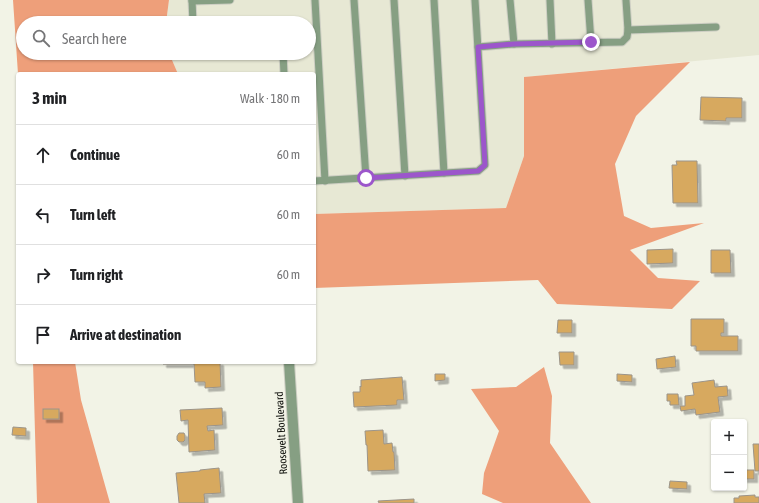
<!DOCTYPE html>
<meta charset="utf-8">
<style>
:root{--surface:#fff;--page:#f2f2f2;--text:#202124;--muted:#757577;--line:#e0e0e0}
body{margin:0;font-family:"Asap Condensed",sans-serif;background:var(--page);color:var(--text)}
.controls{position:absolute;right:12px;bottom:12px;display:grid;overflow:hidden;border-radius:4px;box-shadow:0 1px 3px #0004}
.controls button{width:36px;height:36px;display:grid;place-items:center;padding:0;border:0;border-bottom:1px solid var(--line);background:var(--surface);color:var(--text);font:20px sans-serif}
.stop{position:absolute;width:12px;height:12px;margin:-9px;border:3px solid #9c56cb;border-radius:50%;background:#fff}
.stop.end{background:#9c56cb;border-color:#fff;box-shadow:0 1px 4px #0008}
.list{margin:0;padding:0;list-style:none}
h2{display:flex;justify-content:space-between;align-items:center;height:52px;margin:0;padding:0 16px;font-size:17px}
h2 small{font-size:13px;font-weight:400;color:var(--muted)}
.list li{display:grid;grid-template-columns:26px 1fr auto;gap:12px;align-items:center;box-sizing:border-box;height:60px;padding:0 16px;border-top:1px solid var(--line)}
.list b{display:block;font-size:15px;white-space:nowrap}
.list em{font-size:13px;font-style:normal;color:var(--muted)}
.icon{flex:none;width:22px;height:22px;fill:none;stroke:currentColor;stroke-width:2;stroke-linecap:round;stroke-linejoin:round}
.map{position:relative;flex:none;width:759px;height:503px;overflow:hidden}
.search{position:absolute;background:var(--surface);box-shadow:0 1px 3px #0004;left:16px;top:16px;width:300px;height:44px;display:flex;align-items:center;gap:10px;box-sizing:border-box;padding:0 14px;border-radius:22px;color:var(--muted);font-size:15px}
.panel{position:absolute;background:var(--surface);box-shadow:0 1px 3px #0004;left:16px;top:72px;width:300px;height:292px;border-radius:4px}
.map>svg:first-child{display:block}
.built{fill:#e7e8d4}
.forest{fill:#ee9f7a}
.building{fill:#d7a95e;stroke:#9b948a;filter:url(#shadow)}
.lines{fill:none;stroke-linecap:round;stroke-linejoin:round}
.service-casing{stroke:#cdcec3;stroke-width:9}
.minor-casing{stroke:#cdcec3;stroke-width:12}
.service{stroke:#869f83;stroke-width:7}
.minor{stroke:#869f83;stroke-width:10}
.route{stroke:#9c56cb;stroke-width:5}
.labels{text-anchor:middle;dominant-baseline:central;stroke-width:3.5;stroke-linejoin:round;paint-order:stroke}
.street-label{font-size:11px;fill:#0c0d09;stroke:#f2f3e6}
</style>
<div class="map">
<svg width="759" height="503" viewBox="0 0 759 503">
<defs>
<filter id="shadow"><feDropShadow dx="3.5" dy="3.5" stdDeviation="0" flood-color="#0004"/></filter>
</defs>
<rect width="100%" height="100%" fill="#f2f3e6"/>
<path class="built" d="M 169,0 L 759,0 L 759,55 L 525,77 L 524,156 L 506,208 L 314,214 L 314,74 L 178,74 L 169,53 L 309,53 L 309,23 L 166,23 Z"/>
<g class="forest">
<path d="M 13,0 L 169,0 L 166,23 L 23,23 L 23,53 L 169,53 L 178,74 L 18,74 Z"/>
<path d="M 690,62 L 636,116 L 615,164 L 624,216 L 651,228 L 704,223 L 630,250 L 658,278 L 700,281 L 672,309 L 557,304 L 538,280 L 314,288 L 314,214 L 506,208 L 524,156 L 524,77 Z"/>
<path d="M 33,362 L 75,362 L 81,400 L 110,503 L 37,503 Z"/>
<path d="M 544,367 L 552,396 L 550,443 L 591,503 L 503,503 L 482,494 L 484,473 L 499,431 L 471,389 L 516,387 Z"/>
</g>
<g class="building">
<path d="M 701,97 L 742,98 L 742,118 L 726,118 L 726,121 L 700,120 Z"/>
<path d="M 676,161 L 697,161 L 698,203 L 673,203 L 672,165 L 677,165 Z"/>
<path d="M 673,249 L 673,263 L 647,264 L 647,250 Z"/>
<path d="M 711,250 L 730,250 L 731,273 L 711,273 Z"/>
<path d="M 691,319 L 724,319 L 724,333 L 721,333 L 721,336 L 738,336 L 738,351 L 696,351 L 696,346 L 691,346 Z"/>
<path d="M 558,320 L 572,320 L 572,333 L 557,333 Z"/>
<path d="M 559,352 L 574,352 L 574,365 L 560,365 Z"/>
<path d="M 675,356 L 676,367 L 657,369 L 656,359 Z"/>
<path d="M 163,362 L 220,362 L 221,387 L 205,388 L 205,382 L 195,382 L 194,364 L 163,364 Z"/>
<path d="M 435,374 L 445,374 L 445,380 L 435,381 Z"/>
<path d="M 617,374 L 632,375 L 632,382 L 617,381 Z"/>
<path d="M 402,377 L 404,400 L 397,400 L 397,405 L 354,407 L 353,392 L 360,392 L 360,386 L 361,387 L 361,380 Z"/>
<path d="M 714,380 L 715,387 L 727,386 L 728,396 L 718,397 L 720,412 L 696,415 L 695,409 L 681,411 L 680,406 L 685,406 L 685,396 L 694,395 L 692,383 Z"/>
<path d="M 667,394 L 678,394 L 679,405 L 670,405 L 670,401 L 667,401 Z"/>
<path d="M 222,408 L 223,425 L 207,426 L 208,431 L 214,430 L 215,450 L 189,452 L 188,420 L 181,421 L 180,410 Z"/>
<rect x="43" y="409" width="16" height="10"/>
<path d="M 13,427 L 26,428 L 26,436 L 12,435 Z"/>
<path d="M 383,430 L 384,444 L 392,443 L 393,452 L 394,452 L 395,470 L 368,471 L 367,445 L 366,445 L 365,431 Z"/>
<path d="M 179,433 L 184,433 L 185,435 L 185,440 L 183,442 L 179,442 L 177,440 L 177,436 Z"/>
<path d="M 753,444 L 759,444 L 759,471 L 755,471 Z"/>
<path d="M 219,468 L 221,493 L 204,494 L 205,503 L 179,503 L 176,473 L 200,471 L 200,470 Z"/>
<rect x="744" y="470" width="10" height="9"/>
<path d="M 670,481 L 687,482 L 687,489 L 669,488 Z"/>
<path d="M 755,495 L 755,497 L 759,497 L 759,503 L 734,503 L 734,498 L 739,498 L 739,496 Z"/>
<path d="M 414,499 L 414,503 L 379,503 L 378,501 Z"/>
</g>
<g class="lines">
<defs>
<g id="service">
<path d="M 192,0 L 193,23"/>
<path d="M 315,0 L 325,181"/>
<path d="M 354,0 L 366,178"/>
<path d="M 394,0 L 405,176"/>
<path d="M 434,0 L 444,173"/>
<path d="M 510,0 L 514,44 L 622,42 L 627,37 L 628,30 L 626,0"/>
<path d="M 550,0 L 552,44"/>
<path d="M 588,0 L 591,42"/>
<path d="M 192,1 L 230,0"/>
<path d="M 628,30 L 716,27"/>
<path d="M 478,47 L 514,44"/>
<path d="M 283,53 L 284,74"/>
<path d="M 314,181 L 478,171 L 485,165 L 475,0"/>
</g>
<path id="minor" d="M 289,362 L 298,503"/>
</defs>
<use href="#service" class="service-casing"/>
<use href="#minor" class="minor-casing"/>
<use href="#service" class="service"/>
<use href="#minor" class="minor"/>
</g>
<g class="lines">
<path class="route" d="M 366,178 L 478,171 L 485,165 L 478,47 L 514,44 L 591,42"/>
</g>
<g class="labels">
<g class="street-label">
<text transform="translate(281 433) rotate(-93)">Roosevelt Boulevard</text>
</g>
</g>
</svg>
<div class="controls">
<button>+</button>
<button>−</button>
</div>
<div class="stop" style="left:366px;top:178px"></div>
<div class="stop end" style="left:591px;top:42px"></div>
<div class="search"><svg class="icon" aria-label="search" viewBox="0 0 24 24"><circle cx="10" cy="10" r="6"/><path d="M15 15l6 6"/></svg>Search here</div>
<section class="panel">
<h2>3 min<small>Walk · 180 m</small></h2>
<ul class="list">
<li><svg class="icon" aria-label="ahead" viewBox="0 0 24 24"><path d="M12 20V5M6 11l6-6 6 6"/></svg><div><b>Continue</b></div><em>60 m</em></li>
<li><svg class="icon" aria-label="left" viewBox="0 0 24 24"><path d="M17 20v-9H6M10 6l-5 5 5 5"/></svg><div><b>Turn left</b></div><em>60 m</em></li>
<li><svg class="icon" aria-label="right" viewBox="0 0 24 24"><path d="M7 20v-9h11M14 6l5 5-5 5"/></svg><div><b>Turn right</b></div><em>60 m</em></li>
<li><svg class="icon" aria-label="arrive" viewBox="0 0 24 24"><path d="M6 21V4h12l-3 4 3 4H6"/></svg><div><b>Arrive at destination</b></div></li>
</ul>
</section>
</div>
